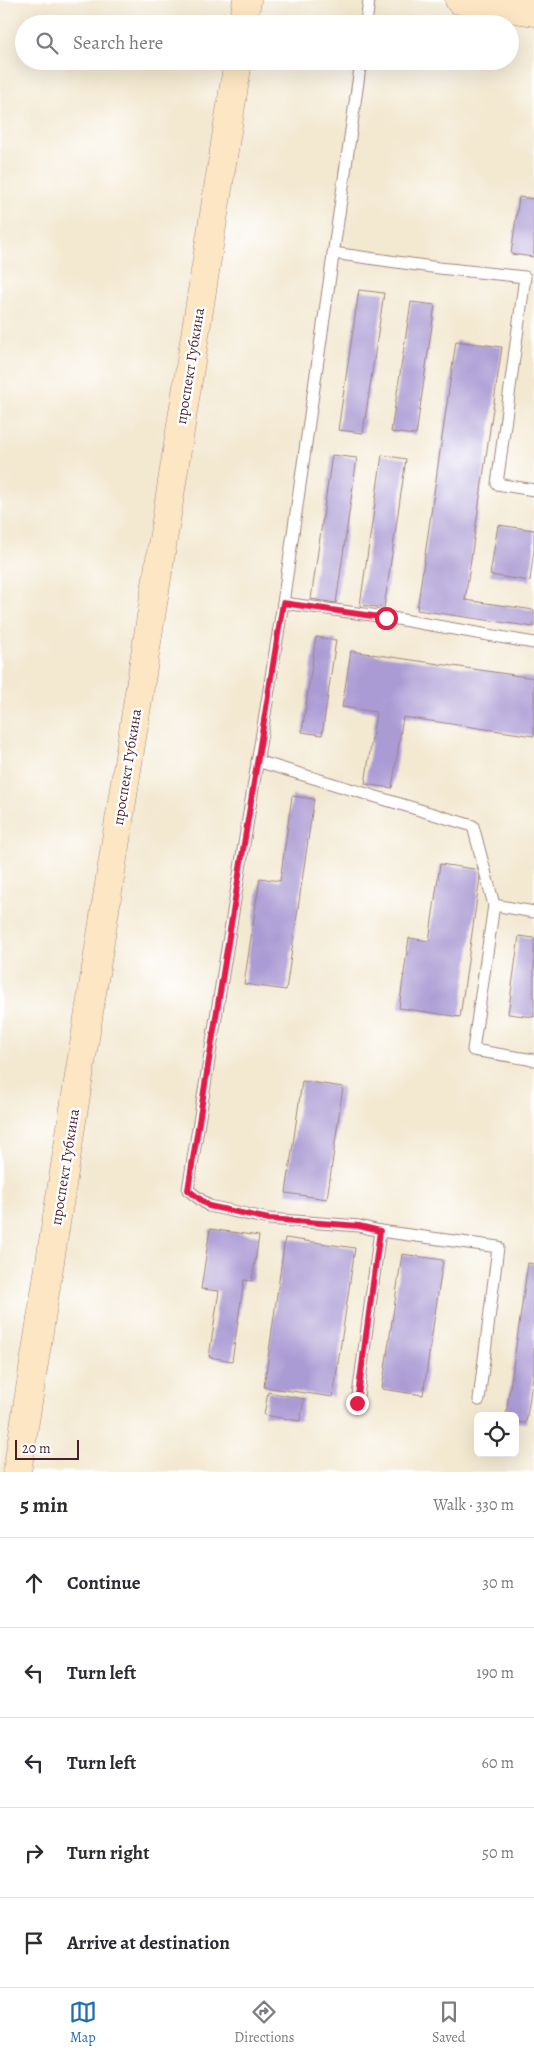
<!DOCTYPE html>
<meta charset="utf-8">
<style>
:root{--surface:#fff;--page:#f7f7f7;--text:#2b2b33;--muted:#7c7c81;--line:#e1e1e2;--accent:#1f6fb2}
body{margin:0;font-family:Alegreya,serif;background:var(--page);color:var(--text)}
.controls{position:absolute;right:15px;bottom:15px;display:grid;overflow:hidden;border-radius:8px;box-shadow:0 5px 20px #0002}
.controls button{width:45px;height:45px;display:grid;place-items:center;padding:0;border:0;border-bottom:1px solid var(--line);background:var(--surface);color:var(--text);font:25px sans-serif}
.scale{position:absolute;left:15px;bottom:12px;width:64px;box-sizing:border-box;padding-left:5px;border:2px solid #4a1f2b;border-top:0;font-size:14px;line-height:18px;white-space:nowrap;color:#4a1f2b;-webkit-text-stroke:4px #fff;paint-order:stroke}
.stop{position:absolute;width:15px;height:15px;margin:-11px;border:4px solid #e11d48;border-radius:50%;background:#fff}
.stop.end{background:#e11d48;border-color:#fff;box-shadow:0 1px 5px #0008}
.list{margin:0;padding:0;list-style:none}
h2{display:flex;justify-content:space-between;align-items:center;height:65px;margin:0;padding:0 20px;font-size:21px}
h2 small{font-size:16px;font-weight:400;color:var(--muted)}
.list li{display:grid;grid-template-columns:32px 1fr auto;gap:15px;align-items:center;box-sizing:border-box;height:90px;padding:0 20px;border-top:1px solid var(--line)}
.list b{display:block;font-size:19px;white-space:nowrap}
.list em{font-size:16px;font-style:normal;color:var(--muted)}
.icon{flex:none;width:28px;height:28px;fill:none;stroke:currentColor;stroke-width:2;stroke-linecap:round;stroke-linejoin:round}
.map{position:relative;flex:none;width:534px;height:1472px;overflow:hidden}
.search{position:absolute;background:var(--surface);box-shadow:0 5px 20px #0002;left:15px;right:15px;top:15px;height:55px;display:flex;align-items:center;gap:12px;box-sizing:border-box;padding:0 18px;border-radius:28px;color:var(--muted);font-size:19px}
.sheet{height:515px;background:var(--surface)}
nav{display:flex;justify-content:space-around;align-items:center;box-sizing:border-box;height:70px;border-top:1px solid var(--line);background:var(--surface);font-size:14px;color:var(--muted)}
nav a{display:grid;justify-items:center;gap:2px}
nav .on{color:var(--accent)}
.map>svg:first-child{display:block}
.building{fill:#ab9bd4}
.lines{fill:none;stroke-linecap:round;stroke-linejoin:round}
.lane-casing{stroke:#9e847e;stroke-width:13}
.secondary-casing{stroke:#9e847e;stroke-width:29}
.lane{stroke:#fff;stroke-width:11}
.secondary{stroke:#fce6c4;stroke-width:28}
.route{stroke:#e11d48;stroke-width:6}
.labels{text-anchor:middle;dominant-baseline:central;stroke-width:5;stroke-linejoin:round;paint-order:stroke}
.street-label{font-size:15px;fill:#4a1f2b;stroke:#fff}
</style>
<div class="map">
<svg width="534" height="1472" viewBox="0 0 534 1472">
<rect width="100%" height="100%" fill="#fff"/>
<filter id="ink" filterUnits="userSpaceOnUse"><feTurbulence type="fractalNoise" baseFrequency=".02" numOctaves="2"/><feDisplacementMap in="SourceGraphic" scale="10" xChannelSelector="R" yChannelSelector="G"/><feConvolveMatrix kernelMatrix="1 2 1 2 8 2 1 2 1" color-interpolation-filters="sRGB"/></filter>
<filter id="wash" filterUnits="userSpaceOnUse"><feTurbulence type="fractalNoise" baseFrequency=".0096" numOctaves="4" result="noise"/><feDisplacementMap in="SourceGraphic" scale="20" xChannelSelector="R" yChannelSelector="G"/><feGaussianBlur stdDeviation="1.12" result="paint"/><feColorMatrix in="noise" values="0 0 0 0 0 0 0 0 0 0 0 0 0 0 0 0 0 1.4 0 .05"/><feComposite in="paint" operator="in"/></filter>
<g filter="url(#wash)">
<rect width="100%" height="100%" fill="#f3e8d0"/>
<g id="blocks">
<g class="building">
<path d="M 519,197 L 534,199 L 534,257 L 511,254 Z"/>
<path d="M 359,290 L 384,293 L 363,433 L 338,430 Z"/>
<path d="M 411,302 L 435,305 L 416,435 L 391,432 Z"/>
<path d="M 456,341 L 502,347 L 465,600 L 534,610 L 534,627 L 417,610 Z"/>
<path d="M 332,455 L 357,458 L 336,603 L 311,599 Z"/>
<path d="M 382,455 L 406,459 L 384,608 L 360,605 Z"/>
<path d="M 498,525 L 534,530 L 534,549 L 530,581 L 490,575 Z"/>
<path d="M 316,637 L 336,640 L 322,735 L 302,732 Z"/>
<path d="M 351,651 L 534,678 L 534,736 L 403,717 L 392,788 L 365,784 L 376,712 L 342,707 Z"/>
<path d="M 292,796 L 314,799 L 286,990 L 244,984 L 260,878 L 280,881 Z"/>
<path d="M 440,864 L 481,870 L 460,1017 L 399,1008 L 409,938 L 429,941 Z"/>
<path d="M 519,936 L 534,938 L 534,1017 L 508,1014 Z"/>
<path d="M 302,1081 L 343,1087 L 327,1199 L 286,1193 Z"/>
<path d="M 210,1229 L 259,1236 L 252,1281 L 244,1280 L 232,1361 L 209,1357 L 219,1291 L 201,1289 Z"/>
<path d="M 285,1238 L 355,1248 L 333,1397 L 264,1387 Z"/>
<path d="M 402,1254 L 443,1260 L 423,1395 L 382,1389 Z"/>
<path d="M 528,1263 L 534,1264 L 534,1369 L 526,1423 L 515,1422 L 515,1416 L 506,1416 Z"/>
<path d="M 268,1392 L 304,1399 L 300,1421 L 264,1415 Z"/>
</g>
</g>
</g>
<g filter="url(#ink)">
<use href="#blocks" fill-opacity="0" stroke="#9e847e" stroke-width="1"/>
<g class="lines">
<defs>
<g id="lane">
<path d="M 366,24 L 369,0"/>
<path d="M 333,253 L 439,268 L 525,277 L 497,484 L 534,490"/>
<path d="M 283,603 L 386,617 L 534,643"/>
<path d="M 257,761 L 473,826 L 494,905 L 534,912"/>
<path d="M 494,905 L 473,1050 L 534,1060"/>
<path d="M 380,1231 L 498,1247 L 479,1400"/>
<path d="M 357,1403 L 380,1231 L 359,1226 L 269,1219 L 209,1206 L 188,1190 L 283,603 L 361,61"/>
</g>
<g id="secondary">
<path d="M 459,0 L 534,12"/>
<path d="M 243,24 L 247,0"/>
<path d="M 17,1472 L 238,61"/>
</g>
</defs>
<use href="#lane" class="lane-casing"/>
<use href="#secondary" class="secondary-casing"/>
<use href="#lane" class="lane"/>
<use href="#secondary" class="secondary"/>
</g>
</g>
<g class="lines" filter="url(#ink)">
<path class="route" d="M 357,1403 L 380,1231 L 359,1226 L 269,1219 L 209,1206 L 188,1190 L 283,603 L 386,618"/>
</g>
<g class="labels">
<g class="street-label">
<text transform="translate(190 366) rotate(-81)">проспект Губкина</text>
<text transform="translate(127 767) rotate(-81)">проспект Губкина</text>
<text transform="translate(65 1167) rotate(-81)">проспект Губкина</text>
</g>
</g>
</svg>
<div class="controls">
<button><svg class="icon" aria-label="locate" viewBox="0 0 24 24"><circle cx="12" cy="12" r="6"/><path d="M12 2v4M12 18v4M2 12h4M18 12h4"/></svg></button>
</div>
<div class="scale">20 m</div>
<div class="stop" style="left:386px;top:618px"></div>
<div class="stop end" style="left:357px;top:1403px"></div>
<div class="search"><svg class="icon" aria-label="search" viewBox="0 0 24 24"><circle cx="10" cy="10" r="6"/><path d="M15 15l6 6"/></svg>Search here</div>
</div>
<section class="sheet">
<h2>5 min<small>Walk · 330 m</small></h2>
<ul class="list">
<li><svg class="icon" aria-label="ahead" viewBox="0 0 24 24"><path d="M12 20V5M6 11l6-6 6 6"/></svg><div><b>Continue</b></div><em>30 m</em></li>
<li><svg class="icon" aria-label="left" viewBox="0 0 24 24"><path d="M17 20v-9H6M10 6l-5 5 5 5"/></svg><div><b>Turn left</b></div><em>190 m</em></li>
<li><svg class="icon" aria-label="left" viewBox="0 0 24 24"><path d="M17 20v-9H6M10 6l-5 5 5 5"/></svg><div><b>Turn left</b></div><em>60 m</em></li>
<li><svg class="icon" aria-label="right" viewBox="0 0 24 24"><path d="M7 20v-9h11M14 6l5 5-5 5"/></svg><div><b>Turn right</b></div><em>50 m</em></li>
<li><svg class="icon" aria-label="arrive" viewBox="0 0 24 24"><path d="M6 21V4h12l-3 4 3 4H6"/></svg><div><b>Arrive at destination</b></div></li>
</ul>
</section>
<nav>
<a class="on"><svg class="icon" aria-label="map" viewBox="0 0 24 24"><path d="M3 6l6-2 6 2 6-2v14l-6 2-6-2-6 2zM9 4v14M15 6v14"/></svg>Map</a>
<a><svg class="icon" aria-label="directions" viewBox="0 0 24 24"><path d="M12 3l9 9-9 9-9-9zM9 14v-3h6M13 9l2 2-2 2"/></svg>Directions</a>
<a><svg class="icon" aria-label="saved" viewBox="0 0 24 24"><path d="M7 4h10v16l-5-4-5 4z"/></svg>Saved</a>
</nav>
